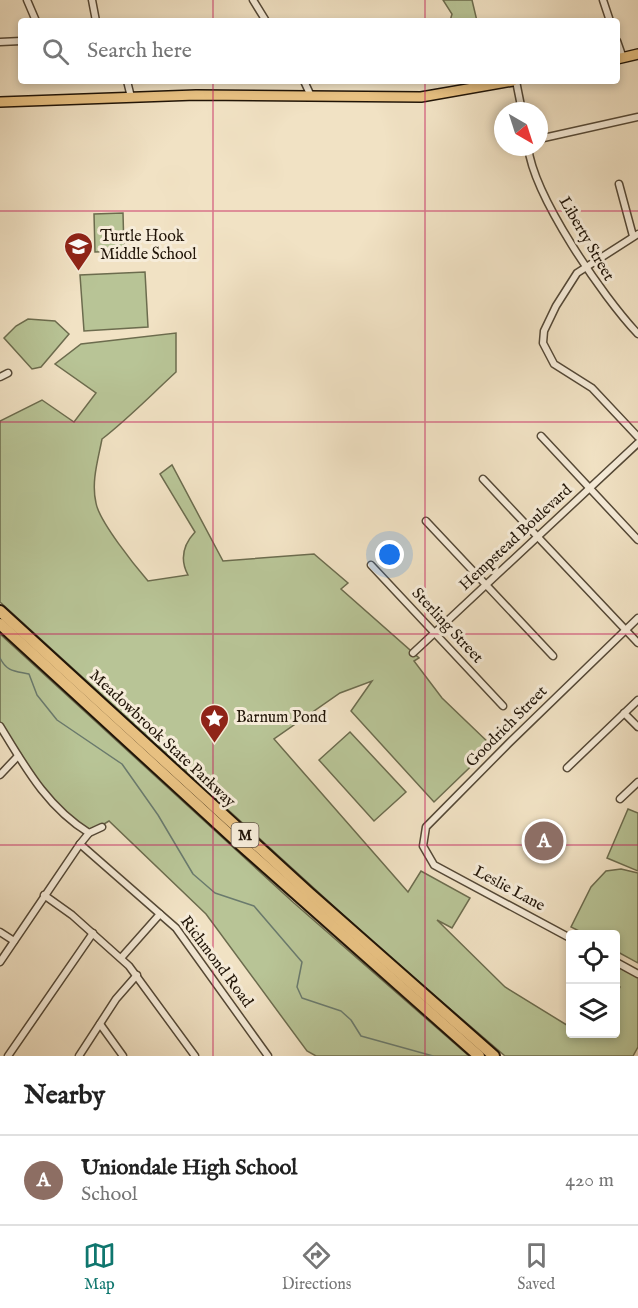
<!DOCTYPE html>
<style>
:root{--surface:#fff;--page:#f6f6f6;--text:#222;--muted:#767676;--line:#e0e0e0;--accent:#0f766e}
body{margin:0;font-family:"IM FELL English",serif;background:var(--page);color:var(--text)}
.controls{position:absolute;right:18px;bottom:18px;display:grid;overflow:hidden;border-radius:6px;box-shadow:0 3px 9px #0003}
.controls button{width:54px;height:54px;display:grid;place-items:center;padding:0;border:0;border-bottom:2px solid var(--line);background:var(--surface);color:var(--text);font:30px sans-serif}
.compass{position:absolute;left:494px;top:102px;width:54px;height:54px;border-radius:50%;background:var(--surface);box-shadow:0 3px 9px #0003;rotate:141deg}
.you{position:absolute;left:390px;top:555px;width:21px;height:21px;margin:-15px;border:4px solid #fff;border-radius:50%;background:#1a73e8;box-shadow:0 0 0 9px #1a73e833}
.badge{display:grid;place-items:center;width:39px;height:39px;border-radius:50%;background:var(--accent);color:#fff;font-size:20px;font-weight:700}
.pin{position:absolute;translate:-50% -50%;border:3px solid #fff;box-shadow:0 2px 6px #0006}
.list{margin:0;padding:0;list-style:none}
h2{display:flex;justify-content:space-between;align-items:center;height:78px;margin:0;padding:0 24px;font-size:26px}
h2 small{font-size:20px;font-weight:400;color:var(--muted)}
.list li{display:grid;grid-template-columns:39px 1fr auto;gap:18px;align-items:center;box-sizing:border-box;height:90px;padding:0 24px;border-top:2px solid var(--line)}
.list b{display:block;font-size:22px;white-space:nowrap}
.list p{margin:0;font-size:20px;white-space:nowrap;color:var(--muted)}
.list em{font-size:20px;font-style:normal;color:var(--muted)}
.icon{flex:none;width:33px;height:33px;fill:none;stroke:currentColor;stroke-width:2;stroke-linecap:round;stroke-linejoin:round}
.map{position:relative;flex:none;width:638px;height:1056px;overflow:hidden}
.search{position:absolute;background:var(--surface);box-shadow:0 3px 9px #0003;left:18px;right:18px;top:18px;height:66px;display:flex;align-items:center;gap:15px;box-sizing:border-box;padding:0 21px;border-radius:6px;color:var(--muted);font-size:22px}
.sheet{height:168px;background:var(--surface)}
nav{display:flex;justify-content:space-around;align-items:center;box-sizing:border-box;height:84px;border-top:2px solid var(--line);background:var(--surface);font-size:16px;color:var(--muted)}
nav a{display:grid;justify-items:center;gap:3px}
nav .on{color:var(--accent)}
.map>svg:first-child{display:block}
.green{fill:#b8c496;stroke:#6c6c4e;stroke-width:1.5}
.lines{fill:none;stroke-linecap:round;stroke-linejoin:round}
.stream{stroke:#6a7a6d;stroke-width:1.5}
.street-casing{stroke:#544836;stroke-width:9}
.primary-casing{stroke:#201407;stroke-width:12}
.highway-casing{stroke:#201407;stroke-width:14}
.street{stroke:#f6ecd9;stroke-width:6}
.primary{stroke:#e8c182;stroke-width:9}
.highway{stroke:#e8c182;stroke-width:10}
.grid{fill:none;stroke:#c2185b;stroke-width:1.5;stroke-opacity:0.55}
.labels{text-anchor:middle;dominant-baseline:central;stroke-width:6;stroke-linejoin:round;paint-order:stroke}
.shield{fill:#f6ecd9;stroke:#605546;stroke-width:1.5}
.shield-label{font-size:15px;font-weight:bold;fill:#201407}
.poi-label{font-size:16px;fill:#201407;stroke:#f6ecd9;text-anchor:start}
.street-label{font-size:16px;fill:#201407;stroke:#f6ecd9}
</style>
<div class="map">
<svg width="638" height="1056" viewBox="0 0 638 1056">
<rect width="100%" height="100%" fill="#f1e2c4"/>
<filter id="stains"><feTurbulence type="fractalNoise" baseFrequency=".00333" numOctaves="4"/><feColorMatrix values="0 0 0 0 .2 0 0 0 0 .09 0 0 0 0 .02 0 0 0 .5 -.17"/></filter>
<radialGradient id="worn" r=".72"><stop offset=".6" stop-color="#630" stop-opacity="0"/><stop offset="1" stop-color="#630" stop-opacity=".3"/></radialGradient>
<g class="green">
<path d="M 443,0 L 472,0 L 477,21 L 450,21 L 452,14 Z"/>
<path d="M 123,213 L 124,251 L 95,252 L 94,214 Z"/>
<path d="M 145,272 L 148,327 L 84,331 L 80,275 Z"/>
<path d="M 28,319 L 55,321 L 69,334 L 41,367 L 32,369 L 4,338 L 16,326 Z"/>
<path d="M 176,333 L 176,372 C 151,395 129,418 102,439 C 98,460 91,482 96,503 C 99,521 135,566 148,581 L 188,575 C 180,560 183,545 195,532 L 160,474 L 172,465 L 223,561 L 314,554 L 348,583 L 341,589 L 419,658 L 414,661 L 442,698 L 492,746 L 434,802 L 351,711 L 372,681 L 340,693 L 274,739 L 408,892 L 421,871 L 470,898 L 452,928 L 437,920 L 505,987 L 570,1027 L 570,1034 L 616,1034 L 616,995 L 620,987 L 616,984 L 616,973 L 620,965 L 638,974 L 638,1047 L 633,1056 L 505,1056 L 384,952 L 0,602 L 0,421 L 42,400 L 74,422 L 96,393 L 55,364 L 81,344 Z"/>
<path d="M 0,634 L 294,903 L 469,1056 L 316,1056 L 307,1051 L 206,914 L 109,821 L 89,833 L 48,799 L 0,726 Z"/>
<path d="M 350,732 L 406,792 L 374,821 L 319,760 Z"/>
<path d="M 628,809 L 638,813 L 638,871 L 607,858 Z"/>
<path d="M 621,869 L 638,873 L 638,963 L 616,951 L 616,934 L 585,934 L 571,927 L 591,887 L 606,871 Z"/>
</g>
<g class="lines">
<path class="stream" d="M 0,658 C 7,672 15,671 29,674 L 37,695 L 57,720 L 122,764 L 158,815 L 193,874 L 215,893 L 254,906 L 302,962 L 297,987 L 302,998 L 341,1011 L 351,1020 L 361,1036 L 433,1056"/>
<defs>
<g id="street">
<path d="M 27,0 L 36,21"/>
<path d="M 92,0 L 96,21"/>
<path d="M 253,0 L 266,21"/>
<path d="M 603,0 L 610,21"/>
<path d="M 617,41 L 623,58"/>
<path d="M 0,42 L 21,41"/>
<path d="M 127,81 L 131,97"/>
<path d="M 304,81 L 311,96"/>
<path d="M 516,81 L 522,111"/>
<path d="M 539,139 L 638,117"/>
<path d="M 528,147 C 534,197 603,297 638,334"/>
<path d="M 619,184 L 633,236"/>
<path d="M 638,234 L 577,273 L 556,306 L 544,331 L 543,343 L 554,364 L 592,388 L 638,437"/>
<path d="M 0,377 L 8,373"/>
<path d="M 541,436 L 638,540"/>
<path d="M 483,479 L 638,643"/>
<path d="M 426,521 L 553,656"/>
<path d="M 371,565 L 503,706"/>
<path d="M 413,653 L 638,443"/>
<path d="M 624,713 L 638,727"/>
<path d="M 0,726 C 25,767 47,807 89,833"/>
<path d="M 567,768 L 638,700"/>
<path d="M 0,775 L 18,756"/>
<path d="M 620,799 L 638,782"/>
<path d="M 80,844 L 176,928 L 268,1056"/>
<path d="M 44,895 L 72,915 L 129,966 L 195,1056"/>
<path d="M 0,932 L 14,941"/>
<path d="M 570,938 L 434,865 L 423,846 L 426,827 L 509,743 L 638,618"/>
<path d="M 121,958 L 160,914"/>
<path d="M 0,962 L 80,844 L 89,833 L 102,827"/>
<path d="M 616,962 L 638,974"/>
<path d="M 100,1024 L 123,1056"/>
<path d="M 8,1056 L 93,933"/>
<path d="M 79,1056 L 116,999 L 137,975"/>
</g>
<g id="primary">
<path d="M 617,59 L 638,54"/>
<path d="M 0,102 L 196,95 L 421,97 L 513,81"/>
</g>
<g id="highway">
<path d="M 0,611 L 309,893 L 494,1056"/>
<path d="M 0,624 L 241,845 L 479,1056"/>
</g>
</defs>
<use href="#street" class="street-casing"/>
<use href="#primary" class="primary-casing"/>
<use href="#highway" class="highway-casing"/>
<use href="#street" class="street"/>
<use href="#primary" class="primary"/>
<use href="#highway" class="highway"/>
</g>
<path class="grid" d="M 213,0 L 213,21M 425,0 L 425,21M 213,81 L 213,1056M 425,81 L 425,1056M 0,211 L 638,211M 0,422 L 638,422M 0,634 L 638,634M 0,845 L 638,845"/>
<defs>
<symbol id="school-pin" viewBox="-11 -11 22 30"><path d="M0 17L-7.5 6A9.5 9.5 0 1 1 7.5 6Z" fill="#8f2418" stroke="#f6ecd9"/><path d="M0-5L7-2L0 1L-7-2ZM-4 1L0 2.5L4 1V4Q0 6-4 4Z" fill="#fff"/></symbol>
<symbol id="sight-pin" viewBox="-11 -11 22 30"><path d="M0 17L-7.5 6A9.5 9.5 0 1 1 7.5 6Z" fill="#8f2418" stroke="#f6ecd9"/><path d="M0-6L1.8-2.2L6-1.7L2.9 1.2L3.7 5.4L0 3.3L-3.7 5.4L-2.9 1.2L-6-1.7L-1.8-2.2Z" fill="#fff"/></symbol>
</defs>
<g fill-rule="evenodd">
<use href="#school-pin" x="62" y="230" width="33" height="45"/>
<use href="#sight-pin" x="198" y="702" width="33" height="45"/>
</g>
<g class="labels">
<rect class="shield" x="231.5" y="823" width="27" height="24" rx="4.5"/>
<g class="shield-label">
<text x="245" y="835">M</text>
</g>
<g class="poi-label">
<text x="100" y="237">Turtle Hook<tspan x="100" dy="18">Middle School</tspan></text>
<text x="236" y="718">Barnum Pond</text>
</g>
<g class="street-label">
<text transform="translate(586 239) rotate(60)">Liberty Street</text>
<text transform="translate(516 538) rotate(-43)">Hempstead Boulevard</text>
<text transform="translate(447 626) rotate(47)">Sterling Street</text>
<text transform="translate(507 727) rotate(-45)">Goodrich Street</text>
<text transform="translate(162 739) rotate(43)">Meadowbrook State Parkway</text>
<text transform="translate(509 889) rotate(28)">Leslie Lane</text>
<text transform="translate(216 962) rotate(53)">Richmond Road</text>
</g>
</g>
<rect width="100%" height="100%" filter="url(#stains)"/>
<rect width="100%" height="100%" fill="url(#worn)"/>
</svg>
<div class="controls">
<button><svg class="icon" aria-label="locate" viewBox="0 0 24 24"><circle cx="12" cy="12" r="6"/><path d="M12 2v4M12 18v4M2 12h4M18 12h4"/></svg></button>
<button><svg class="icon" aria-label="layers" viewBox="0 0 24 24"><path d="M12 4l9 5-9 5-9-5zM3 14l9 5 9-5"/></svg></button>
</div>
<svg class="compass" viewBox="-18 -18 36 36"><path d="M0-13l5 13h-10z" fill="#e53935"/><path d="M0 13l5-13h-10z" fill="#767676"/></svg>
<div class="you"></div>
<div class="pin badge" style="left:544px;top:841px;background:#8d6e63">A</div>
<div class="search"><svg class="icon" aria-label="search" viewBox="0 0 24 24"><circle cx="10" cy="10" r="6"/><path d="M15 15l6 6"/></svg>Search here</div>
</div>
<section class="sheet">
<h2>Nearby<small></small></h2>
<ul class="list">
<li><span class="badge" style="background:#8d6e63">A</span><div><b>Uniondale High School</b><p>School</p></div><em>420 m</em></li>
</ul>
</section>
<nav>
<a class="on"><svg class="icon" aria-label="map" viewBox="0 0 24 24"><path d="M3 6l6-2 6 2 6-2v14l-6 2-6-2-6 2zM9 4v14M15 6v14"/></svg>Map</a>
<a><svg class="icon" aria-label="directions" viewBox="0 0 24 24"><path d="M12 3l9 9-9 9-9-9zM9 14v-3h6M13 9l2 2-2 2"/></svg>Directions</a>
<a><svg class="icon" aria-label="saved" viewBox="0 0 24 24"><path d="M7 4h10v16l-5-4-5 4z"/></svg>Saved</a>
</nav>
